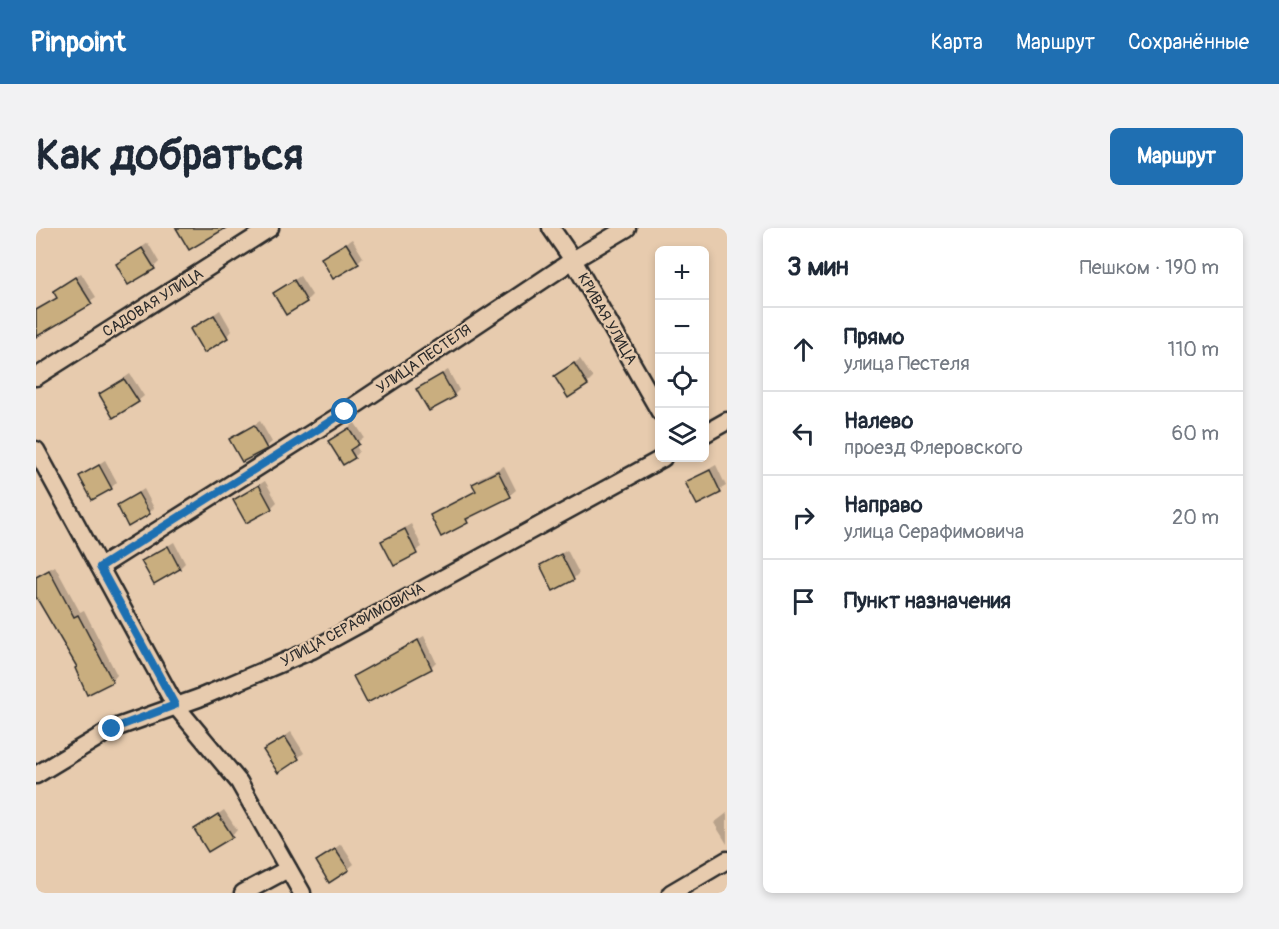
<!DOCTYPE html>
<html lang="ru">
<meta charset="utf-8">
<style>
:root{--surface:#fff;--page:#f2f2f3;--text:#1f2937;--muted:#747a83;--line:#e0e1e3;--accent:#1f6fb2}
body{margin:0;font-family:Pangolin,sans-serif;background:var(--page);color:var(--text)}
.controls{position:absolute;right:18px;top:18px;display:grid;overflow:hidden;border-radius:9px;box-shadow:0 3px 9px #0003}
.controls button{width:54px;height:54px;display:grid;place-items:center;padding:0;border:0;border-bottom:2px solid var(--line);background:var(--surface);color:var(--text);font:30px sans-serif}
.stop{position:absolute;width:18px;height:18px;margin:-14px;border:4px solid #1f6fb2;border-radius:50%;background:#fff}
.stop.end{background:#1f6fb2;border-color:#fff;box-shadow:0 2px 6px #0008}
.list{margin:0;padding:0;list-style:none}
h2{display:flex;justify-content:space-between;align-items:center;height:78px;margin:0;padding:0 24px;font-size:26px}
h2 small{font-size:20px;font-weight:400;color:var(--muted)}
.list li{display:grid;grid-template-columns:39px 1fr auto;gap:18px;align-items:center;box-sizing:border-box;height:84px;padding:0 24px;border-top:2px solid var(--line)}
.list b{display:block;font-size:22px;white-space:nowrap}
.list p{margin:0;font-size:20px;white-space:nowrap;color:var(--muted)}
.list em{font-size:20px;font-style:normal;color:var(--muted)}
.icon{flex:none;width:33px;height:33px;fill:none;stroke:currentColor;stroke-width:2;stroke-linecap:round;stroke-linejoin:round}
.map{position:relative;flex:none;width:691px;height:665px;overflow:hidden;border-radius:9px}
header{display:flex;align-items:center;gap:36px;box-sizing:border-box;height:84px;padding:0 30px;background:var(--accent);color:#fff}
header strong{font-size:28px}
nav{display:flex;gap:33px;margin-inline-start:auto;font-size:21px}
.intro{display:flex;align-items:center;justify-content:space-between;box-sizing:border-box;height:144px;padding:0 36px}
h1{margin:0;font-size:42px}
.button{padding:15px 27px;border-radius:9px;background:var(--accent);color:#fff;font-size:21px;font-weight:700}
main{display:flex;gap:36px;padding:0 36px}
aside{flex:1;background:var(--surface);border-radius:9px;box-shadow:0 3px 9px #0003}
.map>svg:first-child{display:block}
.shadow{fill:#0003}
.building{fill:#c9ae7f;stroke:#2b2b2b;stroke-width:1.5}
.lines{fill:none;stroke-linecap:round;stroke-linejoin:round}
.minor-casing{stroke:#2b2b2b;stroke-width:21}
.minor{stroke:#e7cbae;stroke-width:16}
.route{stroke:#1f6fb2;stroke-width:8}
.labels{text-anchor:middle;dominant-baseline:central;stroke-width:4.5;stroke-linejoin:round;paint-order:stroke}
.street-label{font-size:15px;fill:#2b2b2b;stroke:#e7cbae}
</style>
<header>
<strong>Pinpoint</strong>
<nav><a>Карта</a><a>Маршрут</a><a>Сохранённые</a></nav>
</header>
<div class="intro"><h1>Как добраться</h1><a class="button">Маршрут</a></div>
<main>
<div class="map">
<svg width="691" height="665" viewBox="0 0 691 665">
<rect width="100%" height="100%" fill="#e7cbae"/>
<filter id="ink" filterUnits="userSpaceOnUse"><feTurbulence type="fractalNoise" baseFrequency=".0167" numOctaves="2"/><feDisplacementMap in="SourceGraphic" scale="12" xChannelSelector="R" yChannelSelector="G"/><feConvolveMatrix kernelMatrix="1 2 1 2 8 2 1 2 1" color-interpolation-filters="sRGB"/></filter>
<g filter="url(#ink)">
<g class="shadow">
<path d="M 316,11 L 327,29 L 322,34 L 287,31 Z"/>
<path d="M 112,15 L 123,34 L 118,39 L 82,36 Z"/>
<path d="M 45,45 L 60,69 L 0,108 L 0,81 L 22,69 L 19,63 Z"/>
<path d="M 264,48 L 276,67 L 270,73 L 239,65 Z"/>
<path d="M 184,82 L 196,103 L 191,109 L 156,102 Z"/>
<path d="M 544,131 L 557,150 L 551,156 L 520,148 Z"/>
<path d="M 412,142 L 423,162 L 418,167 L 382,161 Z"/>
<path d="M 94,146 L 108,168 L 102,173 L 65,166 Z"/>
<path d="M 224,193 L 236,214 L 230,219 L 195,212 Z"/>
<path d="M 319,195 L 328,209 L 319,216 L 323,223 L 318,229 L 294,213 Z"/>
<path d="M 69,232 L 81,254 L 75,260 L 45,248 Z"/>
<path d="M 680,237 L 690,258 L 661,275 L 651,254 Z"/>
<path d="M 468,238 L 480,262 L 474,267 L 436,287 L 431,294 L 395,287 L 401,282 L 441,262 L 438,256 L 443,250 Z"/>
<path d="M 229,253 L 241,274 L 235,280 L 199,272 Z"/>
<path d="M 108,261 L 118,280 L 113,285 L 82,278 Z"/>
<path d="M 375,296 L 386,319 L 358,336 L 347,313 Z"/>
<path d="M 138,314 L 149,335 L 144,340 L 107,333 Z"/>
<path d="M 531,322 L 543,345 L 537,351 L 506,337 Z"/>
<path d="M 19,338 L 44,384 L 48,382 L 81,447 L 76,453 L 42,439 L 0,365 L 0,348 Z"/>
<path d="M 388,408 L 400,434 L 395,439 L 319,448 Z"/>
<path d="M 255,504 L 268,525 L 262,530 L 229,523 Z"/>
<path d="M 188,582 L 201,602 L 196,608 L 160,602 Z"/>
<path d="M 691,585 L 691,616 L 678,595 Z"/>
<path d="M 305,616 L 318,636 L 312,641 L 281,633 Z"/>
</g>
<g class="building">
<path d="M 140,0 L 190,0 L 153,22 Z"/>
<path d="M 310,15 L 323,36 L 297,51 L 285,30 Z"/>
<path d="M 106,20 L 119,41 L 92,57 L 80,36 Z"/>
<path d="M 39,49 L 56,76 L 0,109 L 0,82 L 21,70 L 17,63 Z"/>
<path d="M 258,52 L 271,74 L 250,87 L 237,65 Z"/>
<path d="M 178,87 L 192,110 L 168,125 L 154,101 Z"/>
<path d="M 538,135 L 552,157 L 532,170 L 518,148 Z"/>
<path d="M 406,146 L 419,169 L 393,183 L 380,161 Z"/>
<path d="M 88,151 L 103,174 L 77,190 L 63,166 Z"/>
<path d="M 218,197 L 231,221 L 206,234 L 193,211 Z"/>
<path d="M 313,200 L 323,216 L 314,222 L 319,230 L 307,237 L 292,213 Z"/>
<path d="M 63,237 L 76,261 L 56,272 L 43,248 Z"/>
<path d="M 674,242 L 685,265 L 661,277 L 649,254 Z"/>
<path d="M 462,243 L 475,269 L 430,291 L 432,295 L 405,309 L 394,287 L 440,263 L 436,256 Z"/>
<path d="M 223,257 L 236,281 L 210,295 L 197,272 Z"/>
<path d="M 102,265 L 114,286 L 92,299 L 81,277 Z"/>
<path d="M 369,301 L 381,326 L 358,338 L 345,313 Z"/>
<path d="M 132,318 L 144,341 L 118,356 L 105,333 Z"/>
<path d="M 525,326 L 538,352 L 517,363 L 504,337 Z"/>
<path d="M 13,342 L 38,389 L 42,387 L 77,454 L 51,467 L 39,440 L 41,439 L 0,369 L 0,349 Z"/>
<path d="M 382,412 L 396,441 L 331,475 L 317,448 Z"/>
<path d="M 249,509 L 263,531 L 242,545 L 227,522 Z"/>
<path d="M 182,586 L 197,609 L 172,624 L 158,601 Z"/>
<path d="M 299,621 L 313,642 L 293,655 L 280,633 Z"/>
</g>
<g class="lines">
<defs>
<g id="minor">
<path d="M 515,0 L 537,32 L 624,184"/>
<path d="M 0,149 L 234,0"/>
<path d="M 668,206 L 691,193"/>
<path d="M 0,222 L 139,477 L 203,554 L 266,665"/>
<path d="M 64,339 L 309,184 L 537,32 L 591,0"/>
<path d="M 0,547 L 76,501 L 163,470 L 276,422 L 627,230"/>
<path d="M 207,665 L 252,641"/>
<path d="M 635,665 L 691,632"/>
</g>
</defs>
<use href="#minor" class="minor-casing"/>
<use href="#minor" class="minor"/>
</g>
</g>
<g class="lines" filter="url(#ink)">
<path class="route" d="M 76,501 L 139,477 L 64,339 L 309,184"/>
</g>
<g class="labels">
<g class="street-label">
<text transform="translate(117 75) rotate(-32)">САДОВАЯ УЛИЦА</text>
<text transform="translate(571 91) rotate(60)">КРИВАЯ УЛИЦА</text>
<text transform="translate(388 131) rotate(-34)">УЛИЦА ПЕСТЕЛЯ</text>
<text transform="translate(317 397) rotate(-28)">УЛИЦА СЕРАФИМОВИЧА</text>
</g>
</g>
</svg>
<div class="controls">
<button>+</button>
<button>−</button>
<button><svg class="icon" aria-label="locate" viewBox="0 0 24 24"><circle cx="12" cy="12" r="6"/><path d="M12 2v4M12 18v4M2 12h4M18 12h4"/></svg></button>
<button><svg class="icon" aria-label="layers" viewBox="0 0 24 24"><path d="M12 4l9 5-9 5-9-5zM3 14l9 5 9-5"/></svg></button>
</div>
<div class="stop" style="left:309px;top:184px"></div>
<div class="stop end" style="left:76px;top:501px"></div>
</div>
<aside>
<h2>3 мин<small>Пешком · 190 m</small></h2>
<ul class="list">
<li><svg class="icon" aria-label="ahead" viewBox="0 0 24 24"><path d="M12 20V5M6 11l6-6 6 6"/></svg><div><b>Прямо</b><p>улица Пестеля</p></div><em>110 m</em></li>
<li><svg class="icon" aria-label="left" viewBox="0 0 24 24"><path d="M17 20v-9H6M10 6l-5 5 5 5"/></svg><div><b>Налево</b><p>проезд Флеровского</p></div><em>60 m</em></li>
<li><svg class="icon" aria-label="right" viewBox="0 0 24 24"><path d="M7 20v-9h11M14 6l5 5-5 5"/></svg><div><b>Направо</b><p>улица Серафимовича</p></div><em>20 m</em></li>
<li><svg class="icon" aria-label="arrive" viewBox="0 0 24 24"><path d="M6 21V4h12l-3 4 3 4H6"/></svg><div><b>Пункт назначения</b></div></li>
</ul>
</aside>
</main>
